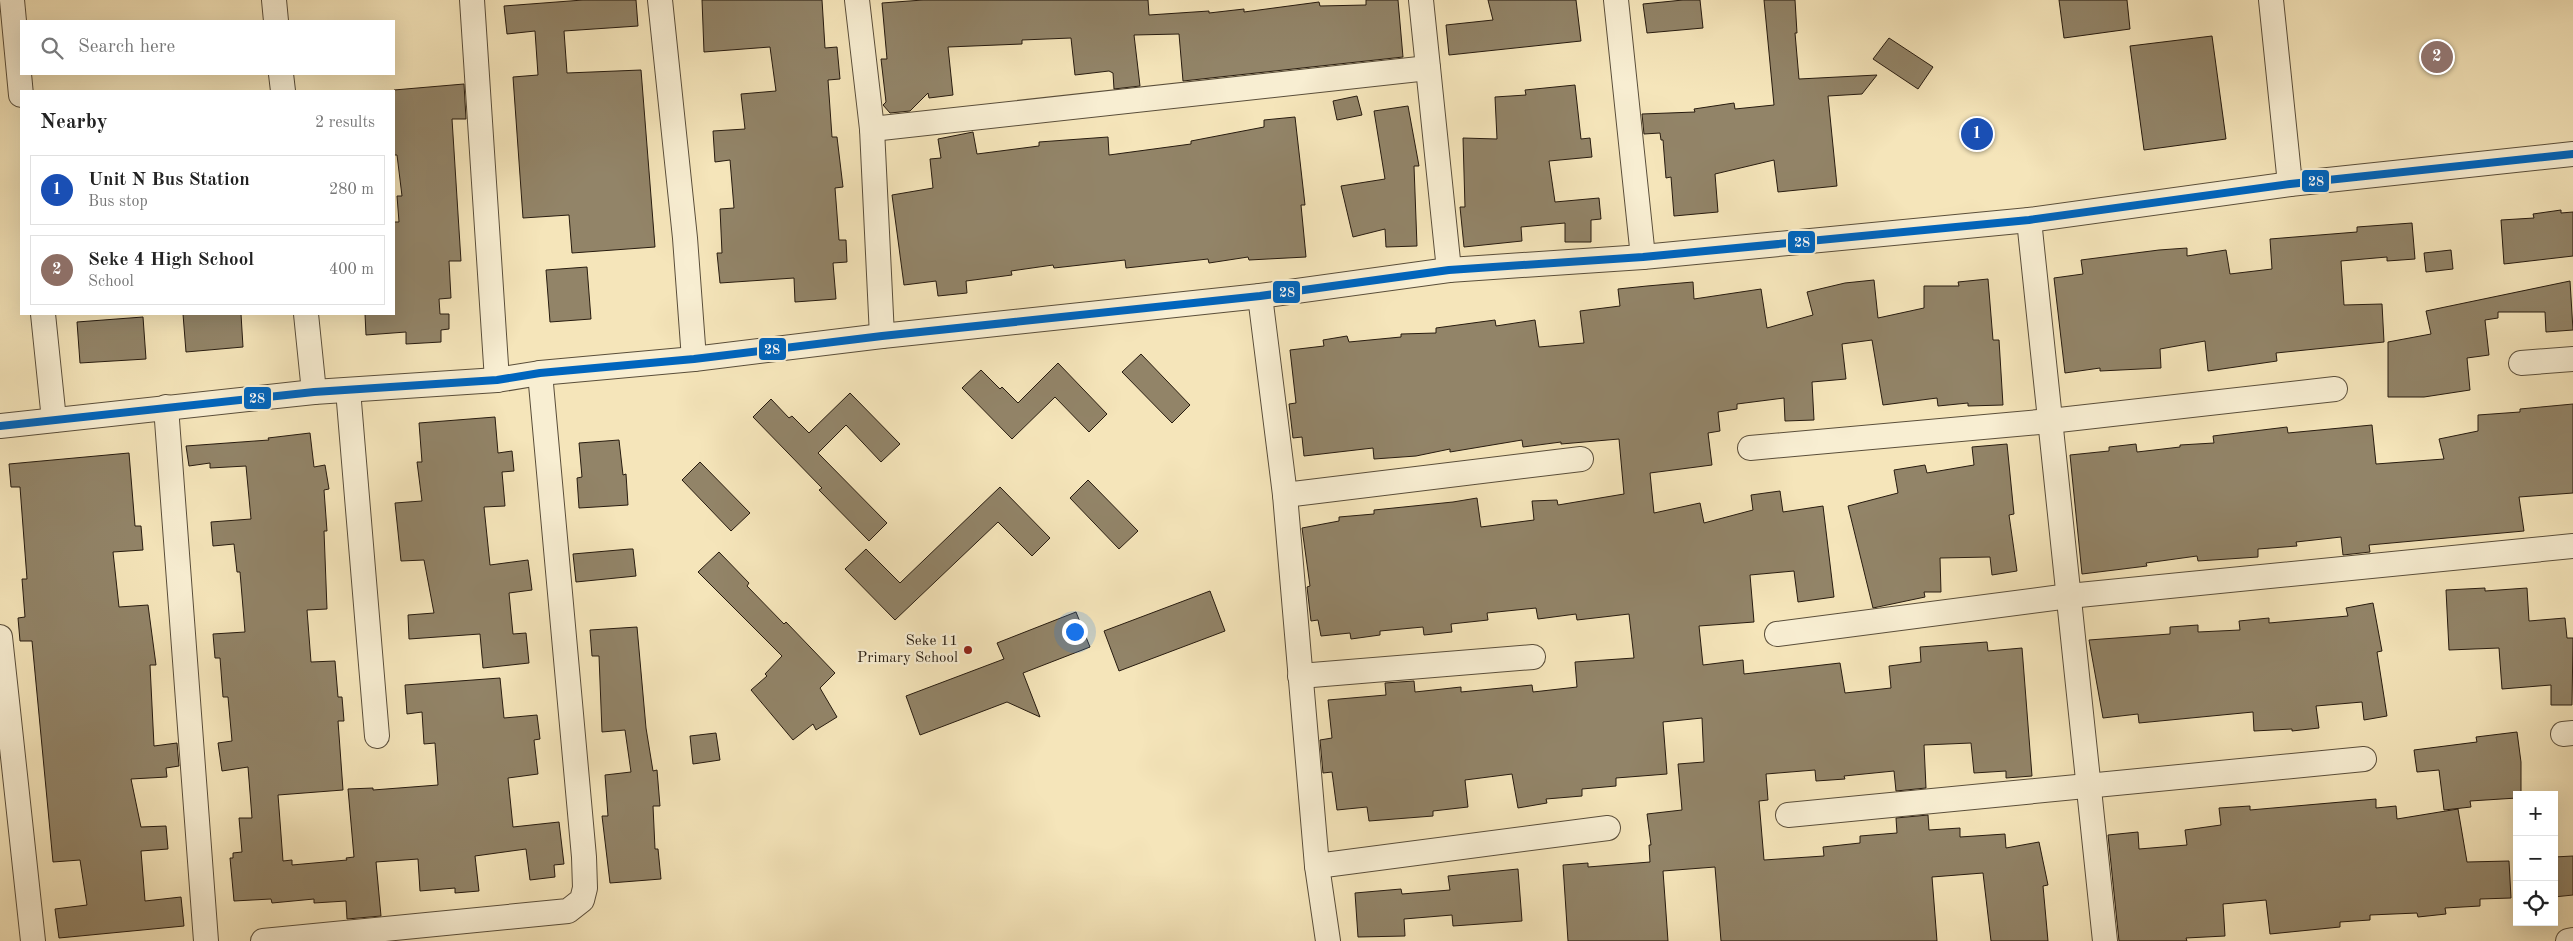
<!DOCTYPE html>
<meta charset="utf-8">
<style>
:root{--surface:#fff;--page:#f2f2f2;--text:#222;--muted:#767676;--line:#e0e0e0;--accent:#0f766e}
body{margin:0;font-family:"Old Standard TT",serif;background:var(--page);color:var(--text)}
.controls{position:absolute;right:15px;bottom:15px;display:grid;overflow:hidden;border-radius:0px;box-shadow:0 5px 20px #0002}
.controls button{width:45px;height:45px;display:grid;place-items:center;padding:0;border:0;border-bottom:1px solid var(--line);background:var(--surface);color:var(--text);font:25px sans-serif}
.you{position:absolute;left:1074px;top:631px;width:18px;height:18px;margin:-12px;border:4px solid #fff;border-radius:50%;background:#1a73e8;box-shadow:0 0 0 8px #1a73e833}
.badge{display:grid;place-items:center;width:32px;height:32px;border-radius:50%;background:var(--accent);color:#fff;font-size:16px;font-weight:700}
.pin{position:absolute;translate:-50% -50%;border:2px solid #fff;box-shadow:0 1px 5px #0006}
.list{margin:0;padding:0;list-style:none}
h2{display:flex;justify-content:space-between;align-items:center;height:65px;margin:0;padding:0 20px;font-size:21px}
h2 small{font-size:16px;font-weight:400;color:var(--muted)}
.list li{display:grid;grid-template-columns:32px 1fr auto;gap:15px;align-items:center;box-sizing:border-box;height:70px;margin:0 10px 10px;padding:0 10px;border:1px solid var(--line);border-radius:0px}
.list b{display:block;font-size:19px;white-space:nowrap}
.list p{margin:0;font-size:16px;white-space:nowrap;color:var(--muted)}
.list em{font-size:16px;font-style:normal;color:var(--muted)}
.icon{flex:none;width:28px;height:28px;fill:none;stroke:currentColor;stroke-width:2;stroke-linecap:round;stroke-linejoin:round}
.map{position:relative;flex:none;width:2573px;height:941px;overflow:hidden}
.search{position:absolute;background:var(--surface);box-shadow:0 5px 20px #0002;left:20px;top:20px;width:375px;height:55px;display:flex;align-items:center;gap:12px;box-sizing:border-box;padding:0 18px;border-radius:0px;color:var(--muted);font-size:19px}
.panel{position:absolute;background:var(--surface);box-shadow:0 5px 20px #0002;left:20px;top:90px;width:375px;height:225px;border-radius:0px}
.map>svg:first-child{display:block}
.building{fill:#928468;stroke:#271b0f}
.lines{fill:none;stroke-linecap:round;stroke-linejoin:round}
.street-casing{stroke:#5a4e3a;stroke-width:26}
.street{stroke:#f8eed2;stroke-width:24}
.bus-1-casing{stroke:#f8eed2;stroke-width:11}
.bus-1{stroke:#0065bd;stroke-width:8}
.poi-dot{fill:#8f2418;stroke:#f8eed2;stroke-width:2}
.labels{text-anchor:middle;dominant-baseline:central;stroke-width:4.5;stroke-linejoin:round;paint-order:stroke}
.poi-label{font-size:15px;fill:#271b0f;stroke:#f8eed2;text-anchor:end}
.line-badge{stroke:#f8eed2;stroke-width:2}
.badge-label{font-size:14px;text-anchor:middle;font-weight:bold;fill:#fff}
</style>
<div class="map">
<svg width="2573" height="941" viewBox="0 0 2573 941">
<rect width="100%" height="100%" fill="#f5e5ba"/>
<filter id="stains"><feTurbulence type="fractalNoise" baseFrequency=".004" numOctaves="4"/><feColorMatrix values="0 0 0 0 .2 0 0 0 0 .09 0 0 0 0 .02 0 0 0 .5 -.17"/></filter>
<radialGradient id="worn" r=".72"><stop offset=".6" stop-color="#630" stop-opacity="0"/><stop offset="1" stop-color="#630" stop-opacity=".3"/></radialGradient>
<g class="building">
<path d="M 583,0 L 636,0 L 638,26 L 564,31 L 567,73 L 641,70 L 655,247 L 572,253 L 569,215 L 523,218 L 513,77 L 538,75 L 535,31 L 507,34 L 504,6 Z"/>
<path d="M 702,0 L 822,0 L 825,48 L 837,47 L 840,79 L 828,80 L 832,137 L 837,137 L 843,187 L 835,188 L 839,240 L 846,240 L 847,262 L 833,263 L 836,299 L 795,302 L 794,278 L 720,283 L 717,253 L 722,253 L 720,209 L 734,208 L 730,160 L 715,162 L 713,131 L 745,129 L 741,94 L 776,91 L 770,47 L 704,52 Z"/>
<path d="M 923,0 L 1148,0 L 1149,15 L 1209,11 L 1209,13 L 1244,9 L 1244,12 L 1319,2 L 1320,6 L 1366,5 L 1366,0 L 1398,0 L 1403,57 L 1183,81 L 1179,34 L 1134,35 L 1140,86 L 1114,89 L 1113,73 L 1109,71 L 1075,75 L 1071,38 L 1022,40 L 1022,44 L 948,47 L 953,95 L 929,98 L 928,93 L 910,111 L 890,113 L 883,105 L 886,102 L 881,59 L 887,59 L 882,3 Z"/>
<path d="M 1488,0 L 1576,0 L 1581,41 L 1449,55 L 1446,25 L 1493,20 Z"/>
<path d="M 1683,0 L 1700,0 L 1703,28 L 1647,33 L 1643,4 Z"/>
<path d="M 1764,0 L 1795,0 L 1797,33 L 1795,33 L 1799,79 L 1877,75 L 1862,94 L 1828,96 L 1837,186 L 1778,192 L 1774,160 L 1715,174 L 1718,212 L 1674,216 L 1671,177 L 1666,178 L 1663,140 L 1661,140 L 1660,133 L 1644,134 L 1642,114 L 1695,112 L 1694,109 L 1734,103 L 1735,109 L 1774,105 Z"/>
<path d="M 2059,0 L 2127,0 L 2130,29 L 2064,38 Z"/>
<path d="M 2212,36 L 2226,139 L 2144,150 L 2130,46 Z"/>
<path d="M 1889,38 L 1933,67 L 1918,89 L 1873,59 Z"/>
<path d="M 464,84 L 466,119 L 452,119 L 461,261 L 449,261 L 451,298 L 439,299 L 440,314 L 449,314 L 449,329 L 441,330 L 441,342 L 406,344 L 406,332 L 366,335 L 365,314 L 394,314 L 394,222 L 399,222 L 397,196 L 402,196 L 397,155 L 394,155 L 394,90 Z"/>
<path d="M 1575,85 L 1581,139 L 1590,138 L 1592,157 L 1549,161 L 1555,202 L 1599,198 L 1601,219 L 1591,220 L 1591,242 L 1565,242 L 1565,223 L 1521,227 L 1522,241 L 1464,247 L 1460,207 L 1465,207 L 1463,138 L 1497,139 L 1495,97 L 1526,95 L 1525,90 Z"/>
<path d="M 1357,96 L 1362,115 L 1337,120 L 1333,101 Z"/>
<path d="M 1408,106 L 1419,166 L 1414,166 L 1417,246 L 1386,247 L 1385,229 L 1353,237 L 1341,186 L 1385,179 L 1374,111 Z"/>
<path d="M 1295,117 L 1305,205 L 1301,205 L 1306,257 L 1249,260 L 1248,257 L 1209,263 L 1208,259 L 1126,268 L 1125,260 L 1054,268 L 1053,265 L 1011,271 L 1012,275 L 966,281 L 967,293 L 938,296 L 936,281 L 904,285 L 892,195 L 933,188 L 930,159 L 941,158 L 938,139 L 973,132 L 977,154 L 1039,146 L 1039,142 L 1108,137 L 1109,155 L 1191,144 L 1191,141 L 1264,127 L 1264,120 Z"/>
<path d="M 2561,210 L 2561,213 L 2573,212 L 2573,256 L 2504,264 L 2501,220 L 2534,218 L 2533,214 Z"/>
<path d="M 2412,223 L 2415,259 L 2387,261 L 2387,257 L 2341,261 L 2344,305 L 2382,304 L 2384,342 L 2276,353 L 2277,361 L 2208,371 L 2205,341 L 2160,349 L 2161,368 L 2100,371 L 2100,368 L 2065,373 L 2054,278 L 2083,274 L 2081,260 L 2159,250 L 2187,248 L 2187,256 L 2226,250 L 2230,274 L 2272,269 L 2270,239 L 2357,232 L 2357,227 Z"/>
<path d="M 2451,250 L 2453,269 L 2426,272 L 2424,253 Z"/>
<path d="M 587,267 L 591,319 L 550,322 L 546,270 Z"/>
<path d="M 1988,279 L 1993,340 L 1999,340 L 2003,405 L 1968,406 L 1968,403 L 1938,406 L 1937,398 L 1883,405 L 1872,340 L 1842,344 L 1846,379 L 1812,382 L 1814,420 L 1785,421 L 1784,398 L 1737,404 L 1737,409 L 1718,412 L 1720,431 L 1708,433 L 1712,465 L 1650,473 L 1654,513 L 1700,503 L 1704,523 L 1753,510 L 1751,495 L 1780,491 L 1783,512 L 1823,506 L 1834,597 L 1798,602 L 1794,571 L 1750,575 L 1754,622 L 1699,626 L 1703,665 L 1743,660 L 1744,674 L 1840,663 L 1845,693 L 1891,688 L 1889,666 L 1921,662 L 1920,647 L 1987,642 L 1988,651 L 2022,648 L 2032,776 L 2006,778 L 2006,771 L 1974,773 L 1971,743 L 1924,745 L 1926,788 L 1896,791 L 1894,771 L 1844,776 L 1845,779 L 1816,781 L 1815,770 L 1766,774 L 1768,800 L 1759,801 L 1764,860 L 1824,856 L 1823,847 L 1860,843 L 1860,836 L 1897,833 L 1896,818 L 1928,815 L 1929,830 L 1960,828 L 1960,837 L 2005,834 L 2006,848 L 2039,842 L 2048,885 L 2043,886 L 2048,941 L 1991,941 L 1983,873 L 1932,877 L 1937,941 L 1721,941 L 1715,867 L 1663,871 L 1668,941 L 1568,941 L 1563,865 L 1588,863 L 1588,867 L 1650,862 L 1649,845 L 1651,845 L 1647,814 L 1682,810 L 1678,764 L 1704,762 L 1702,718 L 1663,722 L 1667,774 L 1616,778 L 1616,786 L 1582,789 L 1582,796 L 1546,799 L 1547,803 L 1518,808 L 1512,774 L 1465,780 L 1468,807 L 1433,811 L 1433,816 L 1369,821 L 1367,807 L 1337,810 L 1332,772 L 1323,773 L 1320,740 L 1332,738 L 1328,700 L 1386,695 L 1385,683 L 1414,681 L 1415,692 L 1461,687 L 1461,692 L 1532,685 L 1533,692 L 1577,687 L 1575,662 L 1634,658 L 1629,614 L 1577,620 L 1576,614 L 1538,619 L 1536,608 L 1487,613 L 1488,620 L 1451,624 L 1452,632 L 1424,635 L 1423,627 L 1380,631 L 1380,635 L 1351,639 L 1350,633 L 1321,636 L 1318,620 L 1311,621 L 1307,587 L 1310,586 L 1302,528 L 1339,521 L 1339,517 L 1374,514 L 1374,510 L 1453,502 L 1477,498 L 1481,527 L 1534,520 L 1532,501 L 1557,500 L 1558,505 L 1624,494 L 1619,439 L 1561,444 L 1561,442 L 1523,447 L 1522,440 L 1450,452 L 1450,449 L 1416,456 L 1374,459 L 1373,448 L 1304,456 L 1302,437 L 1293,438 L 1289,404 L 1296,403 L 1290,350 L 1324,346 L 1323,340 L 1347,336 L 1349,342 L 1401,337 L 1401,334 L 1436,333 L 1436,328 L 1495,320 L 1496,326 L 1535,320 L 1539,347 L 1584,343 L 1580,311 L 1620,306 L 1618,289 L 1647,286 L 1693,282 L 1694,299 L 1761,289 L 1767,328 L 1813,315 L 1807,292 L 1845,283 L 1874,280 L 1878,318 L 1924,308 L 1924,286 L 1959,286 L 1958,282 Z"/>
<path d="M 2570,281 L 2573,330 L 2546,332 L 2545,312 L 2498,312 L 2498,318 L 2485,320 L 2489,355 L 2467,358 L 2470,390 L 2424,397 L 2388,397 L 2388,342 L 2431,334 L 2426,311 Z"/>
<path d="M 183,314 L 241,314 L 243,347 L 186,352 Z"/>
<path d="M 143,317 L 146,359 L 80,363 L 77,322 Z"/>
<path d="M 1141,354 L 1190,405 L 1172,423 L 1122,372 Z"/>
<path d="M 1058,363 L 1107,414 L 1089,432 L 1055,397 L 1012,439 L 962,388 L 981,370 L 1000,389 L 1002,387 L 1018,403 Z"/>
<path d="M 850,393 L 900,444 L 881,462 L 846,425 L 818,453 L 887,523 L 869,541 L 819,490 L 822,488 L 753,417 L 771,399 L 789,418 L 792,416 L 809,433 Z"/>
<path d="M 2573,404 L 2573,493 L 2519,497 L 2524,531 L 2369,545 L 2370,552 L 2343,555 L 2341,537 L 2296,542 L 2297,546 L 2258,549 L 2258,557 L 2198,561 L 2197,556 L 2146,563 L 2147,566 L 2082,574 L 2070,455 L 2109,451 L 2109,447 L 2136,444 L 2137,452 L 2180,447 L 2180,445 L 2214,443 L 2213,436 L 2287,427 L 2288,433 L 2372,425 L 2376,464 L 2444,459 L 2439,439 L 2478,431 L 2478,415 L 2520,412 L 2520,409 Z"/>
<path d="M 495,417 L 498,453 L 512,451 L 514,471 L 502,472 L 505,506 L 484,507 L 490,565 L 528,560 L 532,590 L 509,593 L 513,634 L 526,633 L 529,663 L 483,668 L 480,634 L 409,639 L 408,615 L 434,613 L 424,560 L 401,561 L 395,503 L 422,501 L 417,462 L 422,462 L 419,423 Z"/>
<path d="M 310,433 L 314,467 L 325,465 L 329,489 L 324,490 L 327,531 L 324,531 L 327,609 L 307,610 L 311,662 L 335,661 L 338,697 L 342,697 L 344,721 L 338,721 L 343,790 L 278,795 L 283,861 L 292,860 L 292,865 L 347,860 L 346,858 L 354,857 L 348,789 L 373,788 L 373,790 L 438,785 L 435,743 L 424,744 L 422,712 L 407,714 L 405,685 L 500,678 L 504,718 L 537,715 L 540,739 L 534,740 L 538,774 L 508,778 L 513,827 L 559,822 L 564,864 L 554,865 L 555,877 L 530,880 L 526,849 L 475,856 L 479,891 L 455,893 L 455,888 L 420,891 L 418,859 L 376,862 L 381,916 L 347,919 L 346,901 L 314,903 L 314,899 L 272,903 L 271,899 L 234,901 L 230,858 L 233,858 L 233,853 L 242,852 L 239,818 L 252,818 L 248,767 L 222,771 L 218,743 L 232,741 L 228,697 L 223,697 L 220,658 L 215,658 L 213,634 L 245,632 L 240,572 L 237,572 L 234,544 L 213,546 L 211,522 L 251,519 L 246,466 L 210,468 L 210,463 L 189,466 L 186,446 L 269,440 L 268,438 Z"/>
<path d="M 619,440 L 623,475 L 626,474 L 628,505 L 579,508 L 577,478 L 582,477 L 579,443 Z"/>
<path d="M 2007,444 L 2014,514 L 2009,515 L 2017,571 L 1992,575 L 1990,557 L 1940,558 L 1941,592 L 1924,592 L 1925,597 L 1873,608 L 1848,506 L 1898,493 L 1894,470 L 1925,465 L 1927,473 L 1974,465 L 1972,447 Z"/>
<path d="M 129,453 L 135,526 L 141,526 L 143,550 L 113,552 L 119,607 L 148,605 L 156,665 L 150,665 L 154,746 L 177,743 L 179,766 L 166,768 L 167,777 L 131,779 L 141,827 L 166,826 L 168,849 L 141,851 L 145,901 L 181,897 L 184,926 L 59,938 L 55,909 L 87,905 L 80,860 L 53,862 L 32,641 L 20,641 L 18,618 L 25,617 L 22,579 L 27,579 L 20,487 L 11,487 L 9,464 Z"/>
<path d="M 700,462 L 750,513 L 731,531 L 682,480 Z"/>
<path d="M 1088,480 L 1138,531 L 1119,549 L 1070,498 Z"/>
<path d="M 1000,487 L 1050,538 L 1032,556 L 998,522 L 895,620 L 845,569 L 866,549 L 900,583 Z"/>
<path d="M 630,549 L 633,549 L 636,576 L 576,582 L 573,554 Z"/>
<path d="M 719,552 L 749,583 L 747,586 L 784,624 L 786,622 L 835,673 L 820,688 L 837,717 L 816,730 L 813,724 L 793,740 L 751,690 L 767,676 L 765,674 L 782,656 L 698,572 Z"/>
<path d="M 2485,588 L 2485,591 L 2527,588 L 2529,621 L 2565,618 L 2567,638 L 2573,638 L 2572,705 L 2551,705 L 2551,685 L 2502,689 L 2499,648 L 2449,650 L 2446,590 Z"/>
<path d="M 1210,591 L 1225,631 L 1119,671 L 1104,631 Z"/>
<path d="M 2373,603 L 2382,651 L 2377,652 L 2387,716 L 2364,720 L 2362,702 L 2316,706 L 2319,728 L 2292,731 L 2292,729 L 2254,731 L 2253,712 L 2139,723 L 2138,714 L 2103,718 L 2089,640 L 2170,634 L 2170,627 L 2198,625 L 2198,632 L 2240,630 L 2239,621 L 2269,618 L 2269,623 L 2348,616 L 2346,608 Z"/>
<path d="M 1076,612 L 1090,647 L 1023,673 L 1040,717 L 1007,702 L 920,735 L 906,696 L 1004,659 L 997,643 Z"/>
<path d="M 637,627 L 646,728 L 653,771 L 657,770 L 660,806 L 653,806 L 655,849 L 658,849 L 661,879 L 610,883 L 602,816 L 608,816 L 605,775 L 631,772 L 625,730 L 602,732 L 599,656 L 592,656 L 590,630 Z"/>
<path d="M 2517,732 L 2521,762 L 2521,795 L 2517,795 L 2517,798 L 2470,801 L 2471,807 L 2444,810 L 2439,770 L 2417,772 L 2414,750 L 2477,742 L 2476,737 Z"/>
<path d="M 716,733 L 720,760 L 693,764 L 690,736 Z"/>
<path d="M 2376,799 L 2376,808 L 2396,806 L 2397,819 L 2458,809 L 2467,862 L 2509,861 L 2511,898 L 2480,899 L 2480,906 L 2445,908 L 2446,914 L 2418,917 L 2417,913 L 2370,915 L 2370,920 L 2340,922 L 2340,927 L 2270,934 L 2266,900 L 2223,904 L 2225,936 L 2186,938 L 2187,941 L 2119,941 L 2108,835 L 2138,832 L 2139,849 L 2187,845 L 2185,830 L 2221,825 L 2219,808 L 2250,806 L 2250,810 Z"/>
<path d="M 2573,856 L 2573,895 L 2554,897 L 2554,857 Z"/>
<path d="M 1518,869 L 1522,921 L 1453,926 L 1452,915 L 1404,919 L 1405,936 L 1358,937 L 1355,893 L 1401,889 L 1402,894 L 1450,890 L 1448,876 Z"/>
</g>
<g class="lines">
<defs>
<g id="street">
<path d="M 12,0 L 21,95"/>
<path d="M 274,0 L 276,21"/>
<path d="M 472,0 L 497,380"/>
<path d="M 660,0 L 685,238 L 694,359"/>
<path d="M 857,0 L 872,129 L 882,336"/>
<path d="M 1421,0 L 1449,270"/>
<path d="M 1616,0 L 1643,257"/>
<path d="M 2271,0 L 2290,184"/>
<path d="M 281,74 L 283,91"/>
<path d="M 872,129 L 1428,68"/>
<path d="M 2029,220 L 2105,941"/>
<path d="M 1260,296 L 1285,495 L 1317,866 L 1328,941"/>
<path d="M 43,314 L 54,420"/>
<path d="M 306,314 L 314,392"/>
<path d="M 2521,363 L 2573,359"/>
<path d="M 348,390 L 377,736"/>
<path d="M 166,407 L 206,941"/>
<path d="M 0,426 L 314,392 L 497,380 L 540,373 L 694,359 L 882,336 L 1260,296 L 1449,270 L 1643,257 L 2029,220 L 2290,184 L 2573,154"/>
<path d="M 1750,448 L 2050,421 L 2335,389"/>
<path d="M 1285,495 L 1581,459"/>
<path d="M 1777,634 L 2069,596 L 2573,546"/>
<path d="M 0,637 L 33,941"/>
<path d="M 1300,676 L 1533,657"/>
<path d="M 2563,734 L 2573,733"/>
<path d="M 1788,815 L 2364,759"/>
<path d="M 1317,866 L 1608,828"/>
<path d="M 263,941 L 568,911 L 582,900 L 585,888 L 584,857 L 540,373"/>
<path d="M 2568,941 L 2573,940"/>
</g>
</defs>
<use href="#street" class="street-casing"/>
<use href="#street" class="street"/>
<defs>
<path id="bus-1" d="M 0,426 L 314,392 L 497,380 L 540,373 L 694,359 L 882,336 L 1260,296 L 1449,270 L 1643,257 L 2029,220 L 2290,184 L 2573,154"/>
</defs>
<use href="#bus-1" class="bus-1-casing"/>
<use href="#bus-1" class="bus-1"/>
</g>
<circle class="poi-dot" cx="968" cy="650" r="5"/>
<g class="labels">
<g class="poi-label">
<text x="958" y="641">Seke 11<tspan x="958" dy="17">Primary School</tspan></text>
</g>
</g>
<g class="line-badge">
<rect x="2301" y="169" width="29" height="24" rx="5" fill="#0065bd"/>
<rect x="1787" y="230" width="29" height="24" rx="5" fill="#0065bd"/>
<rect x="1272" y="280" width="29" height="24" rx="5" fill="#0065bd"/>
<rect x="758" y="337" width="29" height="24" rx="5" fill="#0065bd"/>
<rect x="243" y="386" width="29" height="24" rx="5" fill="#0065bd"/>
</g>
<g class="badge-label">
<text x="2316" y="186">28</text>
<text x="1802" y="247">28</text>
<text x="1287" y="297">28</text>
<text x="772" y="354">28</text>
<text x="257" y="403">28</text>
</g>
<rect width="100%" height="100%" filter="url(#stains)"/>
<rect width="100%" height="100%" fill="url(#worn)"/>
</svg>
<div class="controls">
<button>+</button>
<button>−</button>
<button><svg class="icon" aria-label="locate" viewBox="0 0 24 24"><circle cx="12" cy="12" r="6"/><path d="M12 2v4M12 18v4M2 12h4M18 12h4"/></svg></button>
</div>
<div class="you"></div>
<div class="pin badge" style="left:1977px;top:134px;background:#1a4fb4">1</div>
<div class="pin badge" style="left:2437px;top:57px;background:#8d6e63">2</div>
<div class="search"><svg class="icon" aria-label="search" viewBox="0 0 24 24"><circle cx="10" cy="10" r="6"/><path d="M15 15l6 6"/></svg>Search here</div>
<section class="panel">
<h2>Nearby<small>2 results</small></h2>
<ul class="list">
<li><span class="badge" style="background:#1a4fb4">1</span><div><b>Unit N Bus Station</b><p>Bus stop</p></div><em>280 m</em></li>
<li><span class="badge" style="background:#8d6e63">2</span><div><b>Seke 4 High School</b><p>School</p></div><em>400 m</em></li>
</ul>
</section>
</div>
